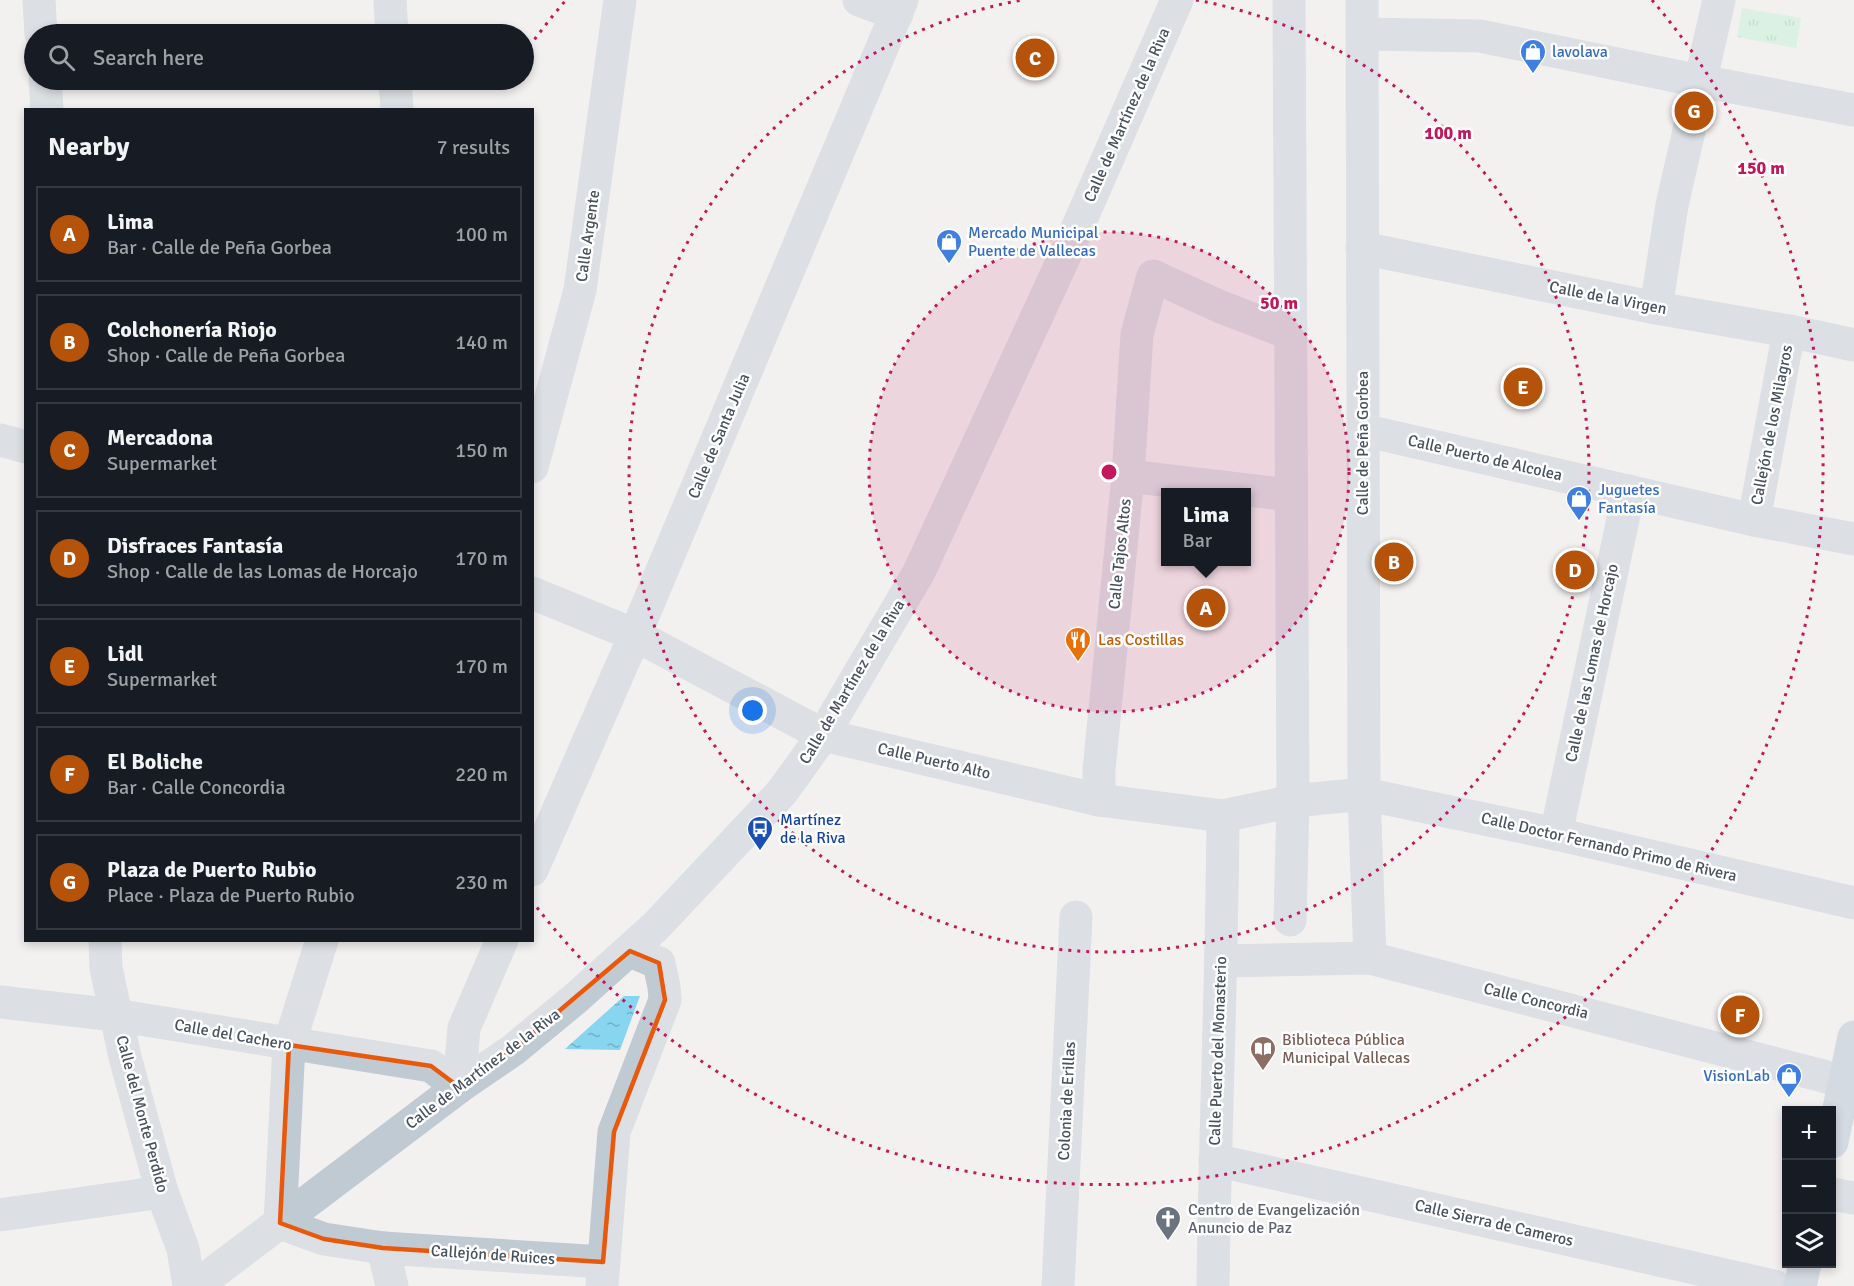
<!DOCTYPE html>
<meta charset="utf-8">
<style>
:root{--surface:#171b24;--page:#20242c;--text:#f1f3f6;--muted:#9ea1a6;--line:#363941;--accent:#b45309}
body{margin:0;font-family:Signika,sans-serif;background:var(--page);color:var(--text)}
.controls{position:absolute;right:18px;bottom:18px;display:grid;overflow:hidden;border-radius:0px;box-shadow:0 3px 9px #0003}
.controls button{width:54px;height:54px;display:grid;place-items:center;padding:0;border:0;border-bottom:2px solid var(--line);background:var(--surface);color:var(--text);font:30px sans-serif}
.you{position:absolute;left:753px;top:711px;width:21px;height:21px;margin:-15px;border:4px solid #fff;border-radius:50%;background:#1a73e8;box-shadow:0 0 0 9px #1a73e833}
.badge{display:grid;place-items:center;width:39px;height:39px;border-radius:50%;background:var(--accent);color:#fff;font-size:20px;font-weight:700}
.pin{position:absolute;translate:-50% -50%;border:3px solid #fff;box-shadow:0 2px 6px #0006}
.popup{position:absolute;left:1161px;top:488px;width:90px;height:78px;box-sizing:border-box;display:grid;place-content:center;border-radius:0px;background:var(--surface);filter:drop-shadow(0 2px 4px #0005);font-size:20px;white-space:nowrap;color:var(--muted)}
.popup b{font-size:22px;color:var(--text)}
.popup::after{content:'';position:absolute;left:50%;top:100%;margin-left:-12px;border:12px solid transparent;border-top-color:var(--surface)}
.list{margin:0;padding:0;list-style:none}
h2{display:flex;justify-content:space-between;align-items:center;height:78px;margin:0;padding:0 24px;font-size:26px}
h2 small{font-size:20px;font-weight:400;color:var(--muted)}
.list li{display:grid;grid-template-columns:39px 1fr auto;gap:18px;align-items:center;box-sizing:border-box;height:96px;margin:0 12px 12px;padding:0 12px;border:2px solid var(--line);border-radius:0px}
.list b{display:block;font-size:22px;white-space:nowrap}
.list p{margin:0;font-size:20px;white-space:nowrap;color:var(--muted)}
.list em{font-size:20px;font-style:normal;color:var(--muted)}
.icon{flex:none;width:33px;height:33px;fill:none;stroke:currentColor;stroke-width:2;stroke-linecap:round;stroke-linejoin:round}
.map{position:relative;flex:none;width:1854px;height:1286px;overflow:hidden}
.search{position:absolute;background:var(--surface);box-shadow:0 3px 9px #0003;left:24px;top:24px;width:510px;height:66px;display:flex;align-items:center;gap:15px;box-sizing:border-box;padding:0 21px;border-radius:33px;color:var(--muted);font-size:22px}
.panel{position:absolute;background:var(--surface);box-shadow:0 3px 9px #0003;left:24px;top:108px;width:510px;height:834px;border-radius:0px}
.map>svg:first-child{display:block}
.grass{fill:url(#grass-tufts)}
.water{fill:url(#water-ripples)}
.lines{fill:none;stroke-linecap:round;stroke-linejoin:round}
.minor{stroke:#c0cad2;stroke-width:33}
.major{stroke:#afbed0;stroke-width:33}
.marked{fill:none;stroke:#e8590c;stroke-width:4.5;stroke-linejoin:round}
.ring{fill:none;stroke:#c2185b;stroke-width:3;stroke-dasharray:3 6}
.labels{text-anchor:middle;dominant-baseline:central;stroke-width:5;stroke-linejoin:round;paint-order:stroke}
.shop-label{font-size:16px;fill:#366cbe;stroke:#fff;text-anchor:start}
.street-label{font-size:16px;fill:#47525f;stroke:#fff}
.food-label{font-size:16px;fill:#c56008;stroke:#fff;text-anchor:start}
.transit-label{font-size:16px;fill:#164399;stroke:#fff;text-anchor:start}
.education-label{font-size:16px;fill:#785e54;stroke:#fff;text-anchor:start}
.worship-label{font-size:16px;fill:#5b616d;stroke:#fff;text-anchor:start}
.centre{fill:#c2185b;stroke:#fff;stroke-width:3}
.ring-label{font-size:18px;text-anchor:middle;font-weight:bold;fill:#c2185b;stroke:#fff;stroke-width:5;stroke-linejoin:round;paint-order:stroke}
</style>
<div class="map">
<svg width="1854" height="1286" viewBox="0 0 1854 1286">
<defs>
<pattern id="grass-tufts" width="24" height="20" patternUnits="userSpaceOnUse" patternTransform="scale(1.5)"><rect width="24" height="20" fill="#bdf1d4"/><path d="M3 7l-1-3M5 7V3M7 7l1-3M15 17l-1-3M17 17v-4M19 17l1-3" fill="none" stroke="#9bc6af"/></pattern>
<pattern id="water-ripples" width="26" height="14" patternUnits="userSpaceOnUse" patternTransform="scale(1.5)"><rect width="26" height="14" fill="#88d5f0"/><path d="M2 4q2-2 4 0t4 0M15 11q2-2 4 0t4 0" fill="none" stroke="#71afc6"/></pattern>
</defs>
<rect width="100%" height="100%" fill="#f3f0f0"/>
<path class="grass" d="M 1742,8 L 1801,18 L 1796,48 L 1737,37 Z"/>
<path class="water" d="M 624,996 L 640,996 L 620,1050 L 565,1049 Z"/>
<g class="lines">
<g class="minor">
<path d="M 39,0 L 41,34"/>
<path d="M 390,0 L 392,34"/>
<path d="M 859,0 L 897,14"/>
<path d="M 1289,0 L 1293,801 L 1290,920"/>
<path d="M 1362,0 L 1364,794 L 1370,958"/>
<path d="M 1363,34 L 1480,36 L 1700,81 L 1854,110"/>
<path d="M 45,80 L 47,110"/>
<path d="M 395,80 L 397,110"/>
<path d="M 1362,248 L 1656,308 L 1789,331 L 1854,345"/>
<path d="M 1656,308 L 1672,205 L 1719,0"/>
<path d="M 1363,430 L 1754,520 L 1854,539"/>
<path d="M 0,440 L 26,447"/>
<path d="M 532,467 L 580,290 L 620,0"/>
<path d="M 1128,476 L 1291,495"/>
<path d="M 1754,520 L 1789,331"/>
<path d="M 532,593 L 635,635 L 823,735 L 1099,800 L 1223,816 L 1293,801 L 1364,794 L 1556,834 L 1854,903"/>
<path d="M 1099,800 L 1099,770 L 1128,476 L 1137,334 L 1153,276 L 1221,307 L 1291,334"/>
<path d="M 1556,834 L 1629,491"/>
<path d="M 532,870 L 635,635 L 902,0"/>
<path d="M 105,940 L 106,968 L 125,1057 L 162,1192 L 183,1249 L 189,1286"/>
<path d="M 1222,961 L 1370,958 L 1846,1082"/>
<path d="M 0,1002 L 115,1015 L 431,1066 L 459,1087"/>
<path d="M 459,1087 L 464,1028 L 502,940"/>
<path d="M 1215,1160 L 1774,1286"/>
<path d="M 1832,1194 L 1854,1198"/>
<path d="M 0,1215 L 162,1192"/>
<path d="M 280,1223 L 324,1239 L 383,1248 L 603,1262"/>
<path d="M 280,1223 L 289,1045 L 322,940"/>
<path d="M 383,1248 L 392,1286"/>
<path d="M 196,1286 L 459,1087 L 513,1050 L 576,998 L 656,926 L 782,792 L 823,735 L 919,572 L 1073,238 L 1177,0"/>
<path d="M 602,1286 L 614,1132 L 665,1000 L 664,987 L 659,963 L 630,951"/>
<path d="M 1058,1286 L 1076,917"/>
<path d="M 1213,1286 C 1215,1129 1222,973 1223,816"/>
</g>
<g class="major">
<path d="M 1832,1142 L 1854,1037"/>
<path d="M 1800,1286 L 1805,1264"/>
</g>
</g>
<path d="M0 0H1854V1286H0ZM 630,951 L 659,963 L 665,1000 L 614,1132 L 603,1262 L 383,1248 L 324,1239 L 280,1223 L 289,1045 L 431,1066 L 459,1087 L 513,1050 Z" fill="#f3f0f0" fill-opacity=".55" fill-rule="evenodd"/>
<path class="marked" d="M 630,951 L 659,963 L 665,1000 L 614,1132 L 603,1262 L 383,1248 L 324,1239 L 280,1223 L 289,1045 L 431,1066 L 459,1087 L 513,1050 Z"/>
<circle cx="1109" cy="472" r="240" fill="#c2185b" fill-opacity=".12"/>
<g class="ring">
<circle cx="1109" cy="472" r="240"/>
<path d="M1196 0A480 480 0 1 1 1022 0"/>
<path d="M524 54A719 719 0 0 1 566 0M1652 0A719 719 0 1 1 535 905"/>
</g>
<defs>
<symbol id="shop-pin" viewBox="-11 -11 22 30"><path d="M0 17L-7.5 6A9.5 9.5 0 1 1 7.5 6Z" fill="#3f7fe0" stroke="#fff"/><path d="M-5-2.5h2.3a2.7 3.5 0 0 1 5.4 0H5L5.5 6h-11ZM-1.5-2.5h3a1.5 2.3 0 0 0-3 0Z" fill="#fff"/></symbol>
<symbol id="restaurant-pin" viewBox="-11 -11 22 30"><path d="M0 17L-7.5 6A9.5 9.5 0 1 1 7.5 6Z" fill="#e8710a" stroke="#fff"/><path d="M-5-6h1v4h1v-4h1v4h1v-4h1v5L-1.5 .5V6h-2V.5L-5-1ZM5-6V6H3V1.5H1.5Q1.5-4 5-6Z" fill="#fff"/></symbol>
<symbol id="bus-pin" viewBox="-11 -11 22 30"><path d="M0 17L-7.5 6A9.5 9.5 0 1 1 7.5 6Z" fill="#1a4fb4" stroke="#fff"/><path d="M-5-6H5V4H4V6H2V4H-2V6H-4V4H-5ZM-3.5-4V0h7V-4ZM-3.5 1.2v1.5H-2V1.2ZM2 1.2v1.5H3.5V1.2Z" fill="#fff"/></symbol>
<symbol id="library-pin" viewBox="-11 -11 22 30"><path d="M0 17L-7.5 6A9.5 9.5 0 1 1 7.5 6Z" fill="#8d6e63" stroke="#fff"/><path d="M-6-4Q-3-5.5-.7-3.5V5Q-3 3-6 4ZM6-4Q3-5.5 .7-3.5V5Q3 3 6 4Z" fill="#fff"/></symbol>
<symbol id="church-pin" viewBox="-11 -11 22 30"><path d="M0 17L-7.5 6A9.5 9.5 0 1 1 7.5 6Z" fill="#6b7280" stroke="#fff"/><path d="M-1.2-6h2.4v3.5h3.3v2.4h-3.3V6h-2.4V-.1h-3.3v-2.4h3.3Z" fill="#fff"/></symbol>
</defs>
<g fill-rule="evenodd">
<use href="#shop-pin" x="1518" y="37" width="30" height="40"/>
<use href="#shop-pin" x="934" y="227" width="30" height="40"/>
<use href="#shop-pin" x="1564" y="484" width="30" height="40"/>
<use href="#restaurant-pin" x="1063" y="625" width="30" height="40"/>
<use href="#bus-pin" x="745" y="814" width="30" height="40"/>
<use href="#library-pin" x="1248" y="1034" width="30" height="40"/>
<use href="#shop-pin" x="1774" y="1061" width="30" height="40"/>
<use href="#church-pin" x="1153" y="1204" width="30" height="40"/>
</g>
<g class="labels">
<g class="shop-label">
<text x="1552" y="52">lavolava</text>
<text x="968" y="233">Mercado Municipal<tspan x="968" dy="18">Puente de Vallecas</tspan></text>
<text x="1598" y="490">Juguetes<tspan x="1598" dy="18">Fantasía</tspan></text>
<text x="1770" y="1076" text-anchor="end">VisionLab</text>
</g>
<g class="street-label">
<text transform="translate(1127 115) rotate(-66)">Calle de Martínez de la Riva</text>
<text transform="translate(588 236) rotate(-82)">Calle Argente</text>
<text transform="translate(1608 298) rotate(11)">Calle de la Virgen</text>
<text transform="translate(1772 425) rotate(-79)">Callejón de los Milagros</text>
<text transform="translate(719 436) rotate(-67)">Calle de Santa Julia</text>
<text transform="translate(1363 443) rotate(-90)">Calle de Peña Gorbea</text>
<text transform="translate(1485 458) rotate(13)">Calle Puerto de Alcolea</text>
<text transform="translate(1120 554) rotate(-84)">Calle Tajos Altos</text>
<text transform="translate(1592 663) rotate(-78)">Calle de las Lomas de Horcajo</text>
<text transform="translate(852 682) rotate(-59)">Calle de Martínez de la Riva</text>
<text transform="translate(934 761) rotate(13)">Calle Puerto Alto</text>
<text transform="translate(1609 847) rotate(13)">Calle Doctor Fernando Primo de Rivera</text>
<text transform="translate(1536 1001) rotate(14)">Calle Concordia</text>
<text transform="translate(233 1035) rotate(10)">Calle del Cachero</text>
<text transform="translate(1218 1051) rotate(-88)">Calle Puerto del Monasterio</text>
<text transform="translate(483 1069) rotate(-37)">Calle de Martínez de la Riva</text>
<text transform="translate(1067 1101) rotate(-87)">Colonia de Erillas</text>
<text transform="translate(142 1114) rotate(75)">Calle del Monte Perdido</text>
<text transform="translate(1494 1223) rotate(13)">Calle Sierra de Cameros</text>
<text transform="translate(493 1255) rotate(4)">Callejón de Ruices</text>
</g>
<g class="food-label">
<text x="1098" y="640">Las Costillas</text>
</g>
<g class="transit-label">
<text x="780" y="820">Martínez<tspan x="780" dy="18">de la Riva</tspan></text>
</g>
<g class="education-label">
<text x="1282" y="1040">Biblioteca Pública<tspan x="1282" dy="18">Municipal Vallecas</tspan></text>
</g>
<g class="worship-label">
<text x="1188" y="1210">Centro de Evangelización<tspan x="1188" dy="18">Anuncio de Paz</tspan></text>
</g>
</g>
<circle cx="1109" cy="472" r="9" class="centre"/>
<g class="ring-label">
<text x="1448" y="139">100 m</text>
<text x="1761" y="174">150 m</text>
<text x="1279" y="309">50 m</text>
</g>
</svg>
<div class="controls">
<button>+</button>
<button>−</button>
<button><svg class="icon" aria-label="layers" viewBox="0 0 24 24"><path d="M12 4l9 5-9 5-9-5zM3 14l9 5 9-5"/></svg></button>
</div>
<div class="you"></div>
<div class="pin badge" style="left:1206px;top:608px">A</div>
<div class="popup"><b>Lima</b>Bar</div>
<div class="pin badge" style="left:1394px;top:562px">B</div>
<div class="pin badge" style="left:1035px;top:58px">C</div>
<div class="pin badge" style="left:1575px;top:570px">D</div>
<div class="pin badge" style="left:1523px;top:387px">E</div>
<div class="pin badge" style="left:1740px;top:1015px">F</div>
<div class="pin badge" style="left:1694px;top:111px">G</div>
<div class="search"><svg class="icon" aria-label="search" viewBox="0 0 24 24"><circle cx="10" cy="10" r="6"/><path d="M15 15l6 6"/></svg>Search here</div>
<section class="panel">
<h2>Nearby<small>7 results</small></h2>
<ul class="list">
<li><span class="badge">A</span><div><b>Lima</b><p>Bar · Calle de Peña Gorbea</p></div><em>100 m</em></li>
<li><span class="badge">B</span><div><b>Colchonería Riojo</b><p>Shop · Calle de Peña Gorbea</p></div><em>140 m</em></li>
<li><span class="badge">C</span><div><b>Mercadona</b><p>Supermarket</p></div><em>150 m</em></li>
<li><span class="badge">D</span><div><b>Disfraces Fantasía</b><p>Shop · Calle de las Lomas de Horcajo</p></div><em>170 m</em></li>
<li><span class="badge">E</span><div><b>Lidl</b><p>Supermarket</p></div><em>170 m</em></li>
<li><span class="badge">F</span><div><b>El Boliche</b><p>Bar · Calle Concordia</p></div><em>220 m</em></li>
<li><span class="badge">G</span><div><b>Plaza de Puerto Rubio</b><p>Place · Plaza de Puerto Rubio</p></div><em>230 m</em></li>
</ul>
</section>
</div>
